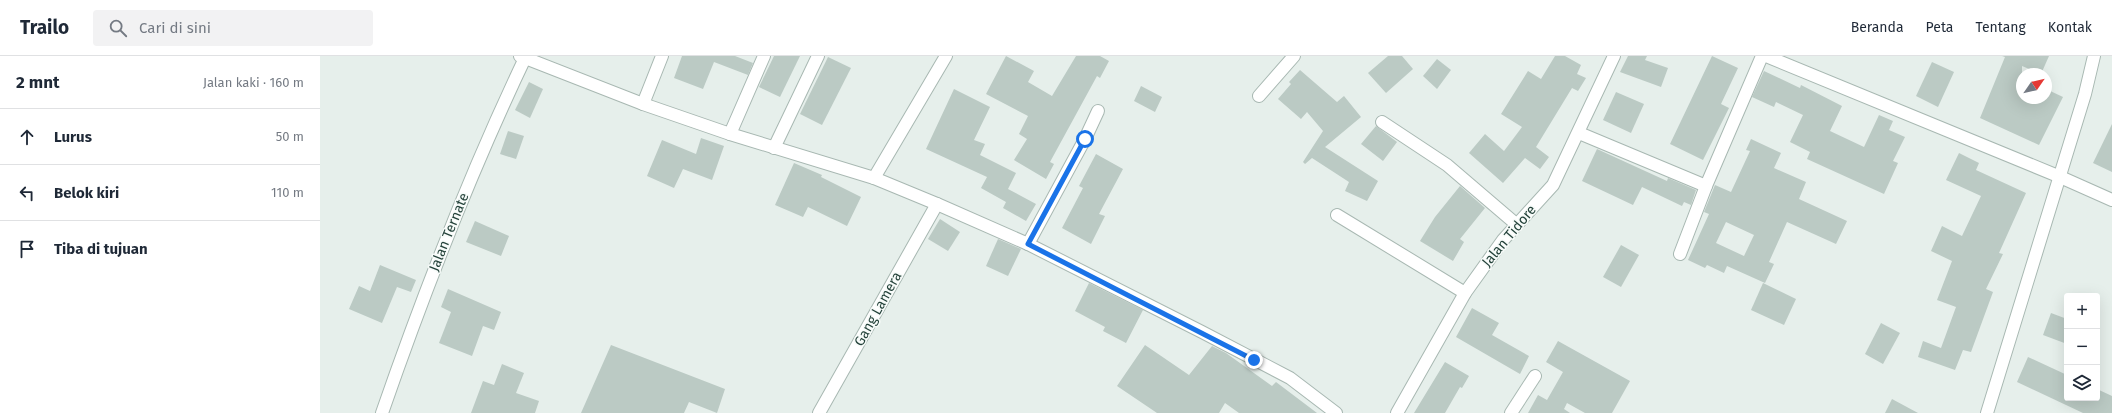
<!DOCTYPE html>
<html lang="id">
<meta charset="utf-8">
<style>
:root{--surface:#fff;--page:#f2f2f3;--text:#1f2937;--muted:#747a83;--line:#e0e1e3}
body{margin:0;font-family:"Fira Sans",sans-serif;background:var(--page);color:var(--text)}
.controls{position:absolute;right:12px;bottom:12px;display:grid;overflow:hidden;border-radius:4px;box-shadow:0 4px 16px #0002}
.controls button{width:36px;height:36px;display:grid;place-items:center;padding:0;border:0;border-bottom:1px solid var(--line);background:var(--surface);color:var(--text);font:20px sans-serif}
.compass{position:absolute;left:1696px;top:12px;width:36px;height:36px;border-radius:50%;background:var(--surface);box-shadow:0 4px 16px #0002;rotate:56deg}
.stop{position:absolute;width:12px;height:12px;margin:-9px;border:3px solid #1a73e8;border-radius:50%;background:#fff}
.stop.end{background:#1a73e8;border-color:#fff;box-shadow:0 1px 4px #0008}
.list{margin:0;padding:0;list-style:none}
h2{display:flex;justify-content:space-between;align-items:center;height:52px;margin:0;padding:0 16px;font-size:17px}
h2 small{font-size:13px;font-weight:400;color:var(--muted)}
.list li{display:grid;grid-template-columns:26px 1fr auto;gap:12px;align-items:center;box-sizing:border-box;height:56px;padding:0 16px;border-top:1px solid var(--line)}
.list b{display:block;font-size:15px;white-space:nowrap}
.list em{font-size:13px;font-style:normal;color:var(--muted)}
.icon{flex:none;width:22px;height:22px;fill:none;stroke:currentColor;stroke-width:2;stroke-linecap:round;stroke-linejoin:round}
.map{position:relative;flex:none;width:1792px;height:357px;overflow:hidden}
header{display:flex;align-items:center;gap:24px;box-sizing:border-box;height:56px;padding:0 20px;background:var(--surface);border-bottom:1px solid var(--line)}
header strong{font-size:19px}
nav{display:flex;gap:22px;margin-inline-start:auto;font-size:14px}
.search{width:280px;height:36px;background:var(--page);display:flex;align-items:center;gap:10px;box-sizing:border-box;padding:0 14px;border-radius:4px;color:var(--muted);font-size:15px}
main{display:flex}
aside{flex:1;background:var(--surface)}
.map>svg:first-child{display:block}
.building{fill:#bbcac4;fill-rule:evenodd}
.lines{fill:none;stroke-linecap:round;stroke-linejoin:round}
.minor-casing{stroke:#a8b8b2;stroke-width:14}
.minor{stroke:#fff;stroke-width:12}
.route{stroke:#1a73e8;stroke-width:5}
.labels{text-anchor:middle;dominant-baseline:central;stroke-width:3;stroke-linejoin:round;paint-order:stroke}
.street-label{font-size:14px;fill:#24423a;stroke:#f7fbf9}
</style>
<header>
<strong>Trailo</strong>
<div class="search"><svg class="icon" aria-label="search" viewBox="0 0 24 24"><circle cx="10" cy="10" r="6"/><path d="M15 15l6 6"/></svg>Cari di sini</div>
<nav><a>Beranda</a><a>Peta</a><a>Tentang</a><a>Kontak</a></nav>
</header>
<main>
<aside>
<h2>2 mnt<small>Jalan kaki · 160 m</small></h2>
<ul class="list">
<li><svg class="icon" aria-label="ahead" viewBox="0 0 24 24"><path d="M12 20V5M6 11l6-6 6 6"/></svg><div><b>Lurus</b></div><em>50 m</em></li>
<li><svg class="icon" aria-label="left" viewBox="0 0 24 24"><path d="M17 20v-9H6M10 6l-5 5 5 5"/></svg><div><b>Belok kiri</b></div><em>110 m</em></li>
<li><svg class="icon" aria-label="arrive" viewBox="0 0 24 24"><path d="M6 21V4h12l-3 4 3 4H6"/></svg><div><b>Tiba di tujuan</b></div></li>
</ul>
</aside>
<div class="map">
<svg width="1792" height="357" viewBox="0 0 1792 357">
<rect width="100%" height="100%" fill="#e6efeb"/>
<g class="building">
<path d="M 362,0 L 415,0 L 433,7 L 428,19 L 394,6 L 383,33 L 354,22 Z"/>
<path d="M 454,0 L 480,0 L 460,41 L 439,31 Z"/>
<path d="M 686,0 L 714,15 L 708,26 L 732,40 L 756,0 L 780,0 L 789,5 L 780,22 L 777,20 L 730,106 L 734,108 L 726,123 L 694,104 L 707,83 L 699,78 L 708,60 L 666,38 Z"/>
<path d="M 1068,0 L 1082,0 L 1093,13 L 1066,37 L 1048,17 Z"/>
<path d="M 1235,0 L 1245,0 L 1261,9 L 1257,18 L 1266,22 L 1258,35 L 1252,32 L 1216,91 L 1229,101 L 1220,113 L 1205,102 L 1183,127 L 1149,97 L 1165,78 L 1184,95 L 1202,71 L 1181,58 L 1208,15 L 1221,23 Z"/>
<path d="M 1308,0 L 1327,0 L 1325,4 L 1348,12 L 1341,31 L 1300,16 Z"/>
<path d="M 1392,0 L 1418,12 L 1401,48 L 1409,52 L 1383,104 L 1350,88 Z"/>
<path d="M 1682,0 L 1729,0 L 1721,18 L 1702,10 L 1702,42 L 1726,42 L 1726,33 L 1743,41 L 1719,89 L 1660,62 L 1685,1 Z"/>
<path d="M 508,1 L 531,12 L 502,69 L 480,58 Z"/>
<path d="M 1117,3 L 1131,14 L 1117,33 L 1103,20 Z"/>
<path d="M 1612,6 L 1634,16 L 1618,51 L 1596,40 Z"/>
<path d="M 980,14 L 1017,46 L 1024,40 L 1041,61 L 1005,91 L 1058,125 L 1047,145 L 1025,135 L 1029,126 L 992,102 L 985,108 L 983,106 L 1003,75 L 987,56 L 981,63 L 958,43 L 971,28 L 969,26 Z"/>
<path d="M 1444,15 L 1480,32 L 1481,29 L 1522,50 L 1510,75 L 1544,91 L 1559,59 L 1573,65 L 1569,74 L 1585,81 L 1573,105 L 1578,107 L 1564,138 L 1487,103 L 1490,96 L 1470,86 L 1483,59 L 1456,46 L 1454,51 L 1432,41 Z"/>
<path d="M 209,26 L 223,33 L 210,62 L 195,54 Z"/>
<path d="M 821,30 L 842,41 L 835,56 L 814,45 Z"/>
<path d="M 634,33 L 670,51 L 654,84 L 665,88 L 660,99 L 696,117 L 688,133 L 716,148 L 706,165 L 683,152 L 686,146 L 661,132 L 667,121 L 606,93 Z"/>
<path d="M 1296,36 L 1324,48 L 1311,77 L 1283,64 Z"/>
<path d="M 1792,68 L 1792,116 L 1773,107 Z"/>
<path d="M 1056,70 L 1077,86 L 1063,105 L 1041,88 Z"/>
<path d="M 188,75 L 204,80 L 196,103 L 180,98 Z"/>
<path d="M 381,82 L 404,90 L 392,124 L 363,113 L 354,132 L 327,120 L 342,84 L 376,98 Z"/>
<path d="M 1431,83 L 1461,97 L 1454,112 L 1486,126 L 1479,143 L 1527,165 L 1516,188 L 1467,166 L 1449,206 L 1454,208 L 1445,227 L 1407,210 L 1404,217 L 1387,209 L 1385,212 L 1368,204 L 1389,158 L 1384,156 L 1395,129 L 1411,136 L 1430,95 L 1426,94 ZM 1406,166 L 1434,179 L 1424,200 L 1396,187 Z"/>
<path d="M 1277,93 L 1347,125 L 1348,122 L 1376,134 L 1371,149 L 1364,146 L 1362,150 L 1322,131 L 1313,149 L 1262,125 Z"/>
<path d="M 1639,97 L 1659,107 L 1656,114 L 1706,137 L 1679,197 L 1683,198 L 1666,233 L 1673,236 L 1651,296 L 1643,294 L 1635,314 L 1598,301 L 1603,285 L 1621,292 L 1636,251 L 1617,244 L 1632,205 L 1611,195 L 1622,170 L 1642,180 L 1661,140 L 1626,124 Z"/>
<path d="M 776,98 L 803,113 L 779,158 L 785,160 L 771,188 L 742,172 L 763,132 L 759,130 Z"/>
<path d="M 474,107 L 502,119 L 501,121 L 541,141 L 527,170 L 488,151 L 483,161 L 455,149 Z"/>
<path d="M 1140,130 L 1165,152 L 1140,183 L 1144,186 L 1133,205 L 1100,185 L 1115,161 Z"/>
<path d="M 620,163 L 640,176 L 628,195 L 608,183 Z"/>
<path d="M 155,165 L 189,180 L 181,200 L 146,186 Z"/>
<path d="M 678,183 L 701,193 L 688,220 L 666,210 Z"/>
<path d="M 1301,189 L 1319,199 L 1301,231 L 1283,221 Z"/>
<path d="M 60,209 L 96,224 L 91,236 L 77,231 L 62,267 L 29,253 L 39,230 L 50,235 Z"/>
<path d="M 769,227 L 823,254 L 806,287 L 783,275 L 785,271 L 755,255 Z"/>
<path d="M 1443,227 L 1476,243 L 1464,269 L 1431,254 Z"/>
<path d="M 128,233 L 181,256 L 174,274 L 163,270 L 152,300 L 119,287 L 131,256 L 121,251 Z"/>
<path d="M 1152,252 L 1179,267 L 1172,279 L 1209,300 L 1200,318 L 1136,281 Z"/>
<path d="M 1731,257 L 1747,263 L 1747,288 L 1723,279 Z"/>
<path d="M 1561,267 L 1580,277 L 1563,308 L 1545,298 Z"/>
<path d="M 1238,285 L 1310,325 L 1292,357 L 1265,357 L 1247,347 L 1244,353 L 1250,357 L 1208,357 L 1218,339 L 1227,344 L 1243,316 L 1226,306 Z"/>
<path d="M 291,289 L 405,333 L 397,357 L 369,346 L 364,357 L 261,357 Z"/>
<path d="M 825,289 L 869,319 L 892,290 L 906,297 L 952,330 L 956,326 L 997,357 L 919,357 L 905,347 L 899,357 L 837,357 L 797,330 Z"/>
<path d="M 1708,301 L 1747,319 L 1747,342 L 1777,342 L 1777,333 L 1792,340 L 1792,357 L 1763,357 L 1697,326 Z"/>
<path d="M 1125,306 L 1149,320 L 1142,332 L 1140,331 L 1125,357 L 1094,357 Z"/>
<path d="M 182,308 L 204,317 L 196,337 L 219,345 L 215,357 L 151,357 L 163,325 L 174,329 Z"/>
<path d="M 1572,343 L 1598,357 L 1565,357 Z"/>
</g>
<g class="lines">
<defs>
<g id="minor">
<path d="M 200,0 L 323,48 L 410,78 L 554,122 L 617,148 L 708,188 L 882,276 L 970,322 L 1016,357"/>
<path d="M 1446,0 L 1738,120 L 1792,144"/>
<path d="M 939,40 L 974,0"/>
<path d="M 323,48 L 342,0"/>
<path d="M 1062,66 L 1127,109 L 1196,168"/>
<path d="M 1259,77 L 1386,130"/>
<path d="M 410,78 L 444,0"/>
<path d="M 454,92 L 498,0"/>
<path d="M 554,122 L 626,0"/>
<path d="M 1017,159 L 1145,237"/>
<path d="M 708,188 L 765,83 L 778,55"/>
<path d="M 1360,198 L 1386,130 L 1442,0"/>
<path d="M 62,357 C 104,236 151,115 206,0"/>
<path d="M 499,357 L 617,148"/>
<path d="M 1077,357 L 1145,237 L 1183,184 L 1233,129 L 1294,0"/>
<path d="M 1191,357 L 1215,320"/>
<path d="M 1667,357 L 1765,38 L 1774,0"/>
</g>
</defs>
<use href="#minor" class="minor-casing"/>
<use href="#minor" class="minor"/>
</g>
<g class="lines">
<path class="route" d="M 765,83 L 708,188 L 934,304"/>
</g>
<g class="labels">
<g class="street-label">
<text transform="translate(129 176) rotate(-68)">Jalan Ternate</text>
<text transform="translate(1189 180) rotate(-50)">Jalan Tidore</text>
<text transform="translate(558 253) rotate(-61)">Gang Lamera</text>
</g>
</g>
</svg>
<div class="controls">
<button>+</button>
<button>−</button>
<button><svg class="icon" aria-label="layers" viewBox="0 0 24 24"><path d="M12 4l9 5-9 5-9-5zM3 14l9 5 9-5"/></svg></button>
</div>
<svg class="compass" viewBox="-18 -18 36 36"><path d="M0-13l5 13h-10z" fill="#e53935"/><path d="M0 13l5-13h-10z" fill="#747a83"/></svg>
<div class="stop" style="left:765px;top:83px"></div>
<div class="stop end" style="left:934px;top:304px"></div>
</div>
</main>
